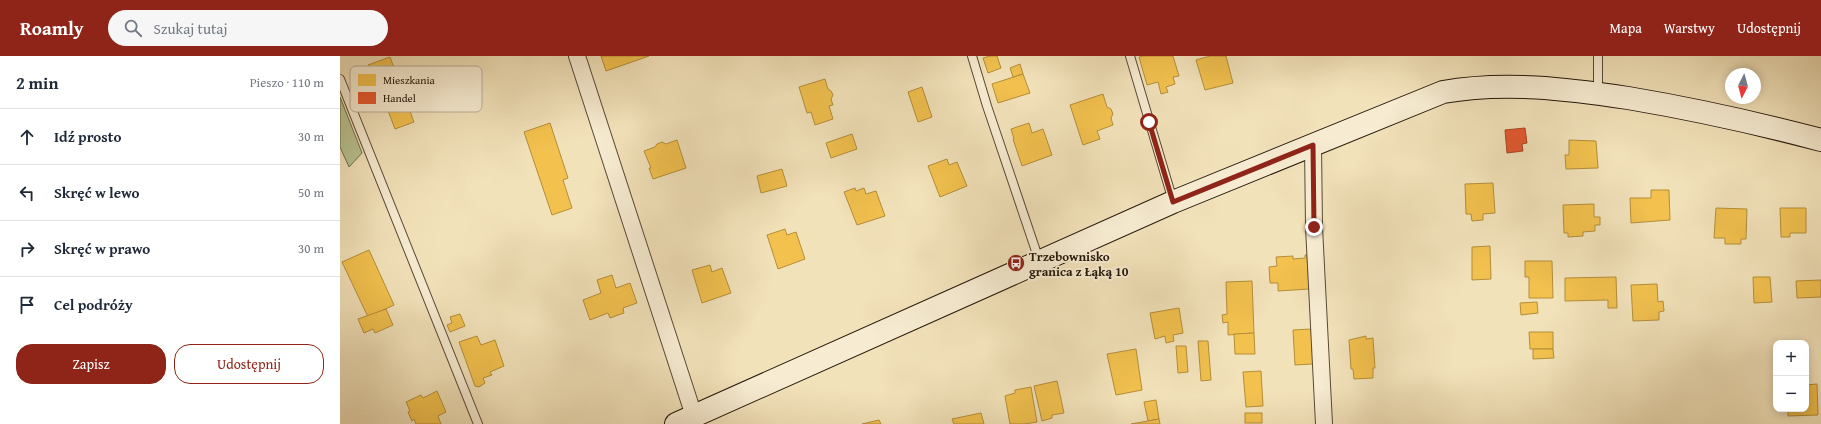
<!DOCTYPE html>
<html lang="pl">
<meta charset="utf-8">
<style>
:root{--surface:#fff;--page:#f6f6f7;--text:#1f2937;--muted:#747a83;--line:#e0e1e3;--accent:#8f2418}
body{margin:0;font-family:"Gentium Book Plus",serif;background:var(--page);color:var(--text)}
.controls{position:absolute;right:12px;bottom:12px;display:grid;overflow:hidden;border-radius:8px;box-shadow:0 2px 10px #0003}
.controls button{width:36px;height:36px;display:grid;place-items:center;padding:0;border:0;border-bottom:1px solid var(--line);background:var(--surface);color:var(--text);font:20px sans-serif}
.compass{position:absolute;left:1385px;top:12px;width:36px;height:36px;border-radius:50%;background:var(--surface);box-shadow:0 2px 10px #0003;rotate:186deg}
.stop{position:absolute;width:12px;height:12px;margin:-9px;border:3px solid #8f2418;border-radius:50%;background:#fff}
.stop.end{background:#8f2418;border-color:#fff;box-shadow:0 1px 4px #0008}
.list{margin:0;padding:0;list-style:none}
h2{display:flex;justify-content:space-between;align-items:center;height:52px;margin:0;padding:0 16px;font-size:17px}
h2 small{font-size:13px;font-weight:400;color:var(--muted)}
.list li{display:grid;grid-template-columns:26px 1fr auto;gap:12px;align-items:center;box-sizing:border-box;height:56px;padding:0 16px;border-top:1px solid var(--line)}
.list b{display:block;font-size:15px;white-space:nowrap}
.list em{font-size:13px;font-style:normal;color:var(--muted)}
.actions{display:flex;gap:8px;padding:12px 16px}
.actions a{flex:1;padding:9px 0;border:1px solid var(--accent);border-radius:16px;text-align:center;font-size:14px;color:var(--accent)}
.actions .main{background:var(--accent);color:#fff}
.icon{flex:none;width:22px;height:22px;fill:none;stroke:currentColor;stroke-width:2;stroke-linecap:round;stroke-linejoin:round}
.map{position:relative;flex:none;width:1481px;height:368px;overflow:hidden}
header{display:flex;align-items:center;gap:24px;box-sizing:border-box;height:56px;padding:0 20px;background:var(--accent);color:#fff}
header strong{font-size:19px}
nav{display:flex;gap:22px;margin-inline-start:auto;font-size:14px}
.search{width:280px;height:36px;background:var(--page);display:flex;align-items:center;gap:10px;box-sizing:border-box;padding:0 14px;border-radius:22px;color:var(--muted);font-size:15px}
main{display:flex}
aside{flex:1;background:var(--surface)}
.map>svg:first-child{display:block}
.green{fill:#b9c391;stroke:#6e6d4d}
.homes{fill:#f2c14e;stroke:#b48e39}
.shops{fill:#e4572e;stroke:#aa4423}
.lines{fill:none;stroke-linecap:round;stroke-linejoin:round}
.lane-casing{stroke:#584a35;stroke-width:10}
.street-casing{stroke:#584a35;stroke-width:18}
.secondary-casing{stroke:#241709;stroke-width:24}
.lane{stroke:#f7ecd2;stroke-width:8}
.street{stroke:#f7ecd2;stroke-width:16}
.secondary{stroke:#f7ecd2;stroke-width:22}
.route{stroke:#8f2418;stroke-width:5}
.labels{text-anchor:middle;dominant-baseline:central;stroke-width:4;stroke-linejoin:round;paint-order:stroke}
.poi-label{font-size:13px;font-weight:bold;fill:#241709;stroke:#f7ecd2;text-anchor:start}
.key{fill:#f7ecd2;stroke:#b8ac96;stroke-width:1}
.key-label{font-size:11px;fill:#241709}
</style>
<header>
<strong>Roamly</strong>
<div class="search"><svg class="icon" aria-label="search" viewBox="0 0 24 24"><circle cx="10" cy="10" r="6"/><path d="M15 15l6 6"/></svg>Szukaj tutaj</div>
<nav><a>Mapa</a><a>Warstwy</a><a>Udostępnij</a></nav>
</header>
<main>
<aside>
<h2>2 min<small>Pieszo · 110 m</small></h2>
<ul class="list">
<li><svg class="icon" aria-label="ahead" viewBox="0 0 24 24"><path d="M12 20V5M6 11l6-6 6 6"/></svg><div><b>Idź prosto</b></div><em>30 m</em></li>
<li><svg class="icon" aria-label="left" viewBox="0 0 24 24"><path d="M17 20v-9H6M10 6l-5 5 5 5"/></svg><div><b>Skręć w lewo</b></div><em>50 m</em></li>
<li><svg class="icon" aria-label="right" viewBox="0 0 24 24"><path d="M7 20v-9h11M14 6l5 5-5 5"/></svg><div><b>Skręć w prawo</b></div><em>30 m</em></li>
<li><svg class="icon" aria-label="arrive" viewBox="0 0 24 24"><path d="M6 21V4h12l-3 4 3 4H6"/></svg><div><b>Cel podróży</b></div></li>
</ul>
<div class="actions"><a class="main">Zapisz</a><a>Udostępnij</a></div>
</aside>
<div class="map">
<svg width="1481" height="368" viewBox="0 0 1481 368">
<rect width="100%" height="100%" fill="#f2e2ba"/>
<filter id="stains"><feTurbulence type="fractalNoise" baseFrequency=".005" numOctaves="4"/><feColorMatrix values="0 0 0 0 .2 0 0 0 0 .09 0 0 0 0 .02 0 0 0 .5 -.17"/></filter>
<radialGradient id="worn" r=".72"><stop offset=".6" stop-color="#630" stop-opacity="0"/><stop offset="1" stop-color="#630" stop-opacity=".3"/></radialGradient>
<path class="green" d="M 0,41 L 22,97 L 9,111 L 0,91 Z"/>
<g class="homes">
<path d="M 261,0 L 309,0 L 266,15 Z"/>
<path d="M 650,0 L 657,0 L 661,12 L 648,17 L 643,2 Z"/>
<path d="M 803,0 L 833,0 L 839,20 L 833,21 L 835,28 L 826,31 L 828,36 L 821,38 L 818,26 L 807,29 L 799,1 Z"/>
<path d="M 870,0 L 886,0 L 893,27 L 865,34 L 856,4 Z"/>
<path d="M 50,1 L 74,66 L 55,73 L 47,52 L 36,55 L 25,26 L 33,23 L 28,9 Z"/>
<path d="M 680,8 L 683,18 L 673,21 L 670,12 Z"/>
<path d="M 683,18 L 690,37 L 658,47 L 652,28 Z"/>
<path d="M 485,23 L 488,33 L 491,35 L 493,39 L 491,43 L 493,49 L 489,50 L 493,63 L 475,69 L 471,56 L 467,57 L 459,31 Z"/>
<path d="M 582,31 L 592,61 L 578,66 L 568,36 Z"/>
<path d="M 763,38 L 767,51 L 771,53 L 773,58 L 771,62 L 773,69 L 757,75 L 760,83 L 743,89 L 730,49 Z"/>
<path d="M 210,67 L 228,122 L 223,124 L 232,152 L 212,159 L 184,76 Z"/>
<path d="M 689,67 L 692,77 L 703,73 L 712,99 L 682,110 L 673,83 L 674,83 L 671,73 Z"/>
<path d="M 512,78 L 517,93 L 491,102 L 486,87 Z"/>
<path d="M 337,84 L 346,112 L 313,123 L 309,112 L 311,112 L 304,95 L 315,91 L 317,88 L 322,86 L 326,88 Z"/>
<path d="M 1229,84 L 1256,85 L 1258,112 L 1226,113 L 1225,99 L 1229,99 Z"/>
<path d="M 607,103 L 609,109 L 617,106 L 627,130 L 600,141 L 588,110 Z"/>
<path d="M 442,113 L 447,130 L 421,137 L 417,120 Z"/>
<path d="M 1153,127 L 1155,157 L 1143,158 L 1143,164 L 1132,165 L 1131,158 L 1126,158 L 1125,128 Z"/>
<path d="M 515,132 L 516,135 L 524,132 L 526,138 L 536,135 L 545,160 L 517,169 L 504,136 Z"/>
<path d="M 1311,134 L 1329,134 L 1330,164 L 1291,167 L 1290,142 L 1311,142 Z"/>
<path d="M 1254,148 L 1254,161 L 1260,161 L 1260,169 L 1255,169 L 1255,175 L 1243,176 L 1243,180 L 1228,181 L 1228,177 L 1224,177 L 1223,149 Z"/>
<path d="M 1376,152 L 1407,153 L 1406,183 L 1401,183 L 1401,188 L 1385,188 L 1385,182 L 1374,182 Z"/>
<path d="M 1440,152 L 1466,152 L 1466,177 L 1450,177 L 1450,181 L 1441,181 Z"/>
<path d="M 445,173 L 447,179 L 456,176 L 465,203 L 438,213 L 427,179 Z"/>
<path d="M 1150,190 L 1151,223 L 1132,224 L 1132,191 Z"/>
<path d="M 29,194 L 54,249 L 28,261 L 2,206 Z"/>
<path d="M 965,199 L 967,199 L 969,233 L 938,235 L 938,227 L 930,227 L 929,211 L 937,210 L 936,201 L 953,200 L 953,203 L 965,202 Z"/>
<path d="M 1185,205 L 1212,205 L 1213,242 L 1189,242 L 1189,221 L 1185,221 Z"/>
<path d="M 370,209 L 372,216 L 382,212 L 391,237 L 362,247 L 352,214 Z"/>
<path d="M 272,219 L 276,232 L 290,227 L 297,247 L 283,252 L 284,257 L 270,262 L 268,257 L 250,264 L 243,244 L 261,237 L 257,224 Z"/>
<path d="M 1276,221 L 1277,252 L 1268,252 L 1268,244 L 1225,245 L 1225,222 Z"/>
<path d="M 1413,221 L 1430,221 L 1432,246 L 1414,247 Z"/>
<path d="M 1481,224 L 1481,241 L 1457,242 L 1456,225 Z"/>
<path d="M 912,225 L 914,277 L 888,279 L 888,266 L 883,267 L 882,259 L 887,258 L 886,226 Z"/>
<path d="M 1317,228 L 1318,246 L 1323,245 L 1324,255 L 1319,256 L 1319,264 L 1293,265 L 1291,229 Z"/>
<path d="M 1197,246 L 1198,257 L 1181,259 L 1180,247 Z"/>
<path d="M 839,252 L 843,277 L 833,279 L 834,285 L 826,287 L 825,280 L 815,283 L 810,257 Z"/>
<path d="M 46,253 L 53,269 L 35,277 L 33,273 L 24,277 L 18,263 Z"/>
<path d="M 120,258 L 125,270 L 110,276 L 107,269 L 112,267 L 110,261 Z"/>
<path d="M 971,273 L 973,308 L 955,309 L 953,274 Z"/>
<path d="M 1189,276 L 1213,276 L 1213,293 L 1190,293 Z"/>
<path d="M 914,277 L 915,298 L 895,298 L 894,278 Z"/>
<path d="M 137,280 L 141,289 L 155,284 L 164,310 L 150,316 L 152,319 L 143,322 L 145,327 L 139,331 L 135,330 L 119,286 Z"/>
<path d="M 1026,280 L 1026,283 L 1033,282 L 1035,312 L 1033,312 L 1033,322 L 1014,323 L 1013,313 L 1011,313 L 1009,284 Z"/>
<path d="M 858,285 L 868,285 L 871,324 L 861,325 Z"/>
<path d="M 836,290 L 846,290 L 848,316 L 838,317 Z"/>
<path d="M 796,293 L 802,334 L 776,339 L 767,298 Z"/>
<path d="M 1193,293 L 1213,293 L 1214,302 L 1193,303 Z"/>
<path d="M 921,315 L 923,350 L 906,351 L 903,316 Z"/>
<path d="M 717,325 L 724,357 L 712,359 L 712,362 L 702,365 L 694,330 Z"/>
<path d="M 1477,328 L 1478,359 L 1448,360 L 1448,353 L 1466,353 L 1466,329 Z"/>
<path d="M 691,331 L 697,366 L 685,368 L 670,368 L 665,340 L 675,337 L 675,334 Z"/>
<path d="M 97,335 L 106,356 L 98,360 L 101,368 L 76,368 L 74,363 L 72,365 L 68,356 L 70,355 L 66,346 L 81,339 L 83,342 Z"/>
<path d="M 816,344 L 819,363 L 808,365 L 804,346 Z"/>
<path d="M 641,357 L 644,368 L 614,368 L 612,363 Z"/>
<rect x="905" y="357" width="17" height="10"/>
<path d="M 819,363 L 820,368 L 791,368 L 808,365 Z"/>
<path d="M 539,364 L 541,368 L 522,368 Z"/>
</g>
<path class="shops" d="M 1185,72 L 1187,87 L 1182,88 L 1183,95 L 1167,97 L 1165,74 Z"/>
<g class="lines">
<defs>
<g id="lane">
<path d="M 632,0 L 647,50 L 699,204"/>
<path d="M 790,0 L 833,145"/>
<path d="M 0,23 L 138,368"/>
<path d="M 1258,37 L 1258,0"/>
</g>
<g id="street">
<path d="M 237,0 L 354,360"/>
<path d="M 973,89 L 974,171 L 984,368"/>
</g>
<path id="secondary" d="M 336,368 L 833,146 L 1103,36 C 1164,25 1228,33 1288,42 C 1353,53 1417,67 1481,84"/>
</defs>
<use href="#lane" class="lane-casing"/>
<use href="#street" class="street-casing"/>
<use href="#secondary" class="secondary-casing"/>
<use href="#lane" class="lane"/>
<use href="#street" class="street"/>
<use href="#secondary" class="secondary"/>
</g>
<g class="lines">
<path class="route" d="M 809,66 L 833,146 L 973,89 L 974,171"/>
</g>
<defs>
<symbol id="bus-disc" viewBox="-11 -11 22 22"><circle r="9.5" fill="#8f2418" stroke="#f7ecd2"/><path d="M-5-6H5V4H4V6H2V4H-2V6H-4V4H-5ZM-3.5-4V0h7V-4ZM-3.5 1.2v1.5H-2V1.2ZM2 1.2v1.5H3.5V1.2Z" fill="#fff"/></symbol>
</defs>
<g fill-rule="evenodd">
<use href="#bus-disc" x="666" y="197" width="20" height="20"/>
</g>
<g class="labels">
<g class="poi-label">
<text x="689" y="200">Trzebownisko<tspan x="689" dy="15">granica z Łąką 10</tspan></text>
</g>
</g>
<rect x="10" y="10" width="132" height="46" rx="6" class="key"/>
<rect x="18" y="18" width="18" height="12" fill="#f2c14e"/>
<rect x="18" y="36" width="18" height="12" fill="#e4572e"/>
<g class="key-label">
<text x="43" y="28">Mieszkania</text>
<text x="43" y="46">Handel</text>
</g>
<rect width="100%" height="100%" filter="url(#stains)"/>
<rect width="100%" height="100%" fill="url(#worn)"/>
</svg>
<div class="controls">
<button>+</button>
<button>−</button>
</div>
<svg class="compass" viewBox="-18 -18 36 36"><path d="M0-13l5 13h-10z" fill="#e53935"/><path d="M0 13l5-13h-10z" fill="#747a83"/></svg>
<div class="stop" style="left:809px;top:66px"></div>
<div class="stop end" style="left:974px;top:171px"></div>
</div>
</main>
